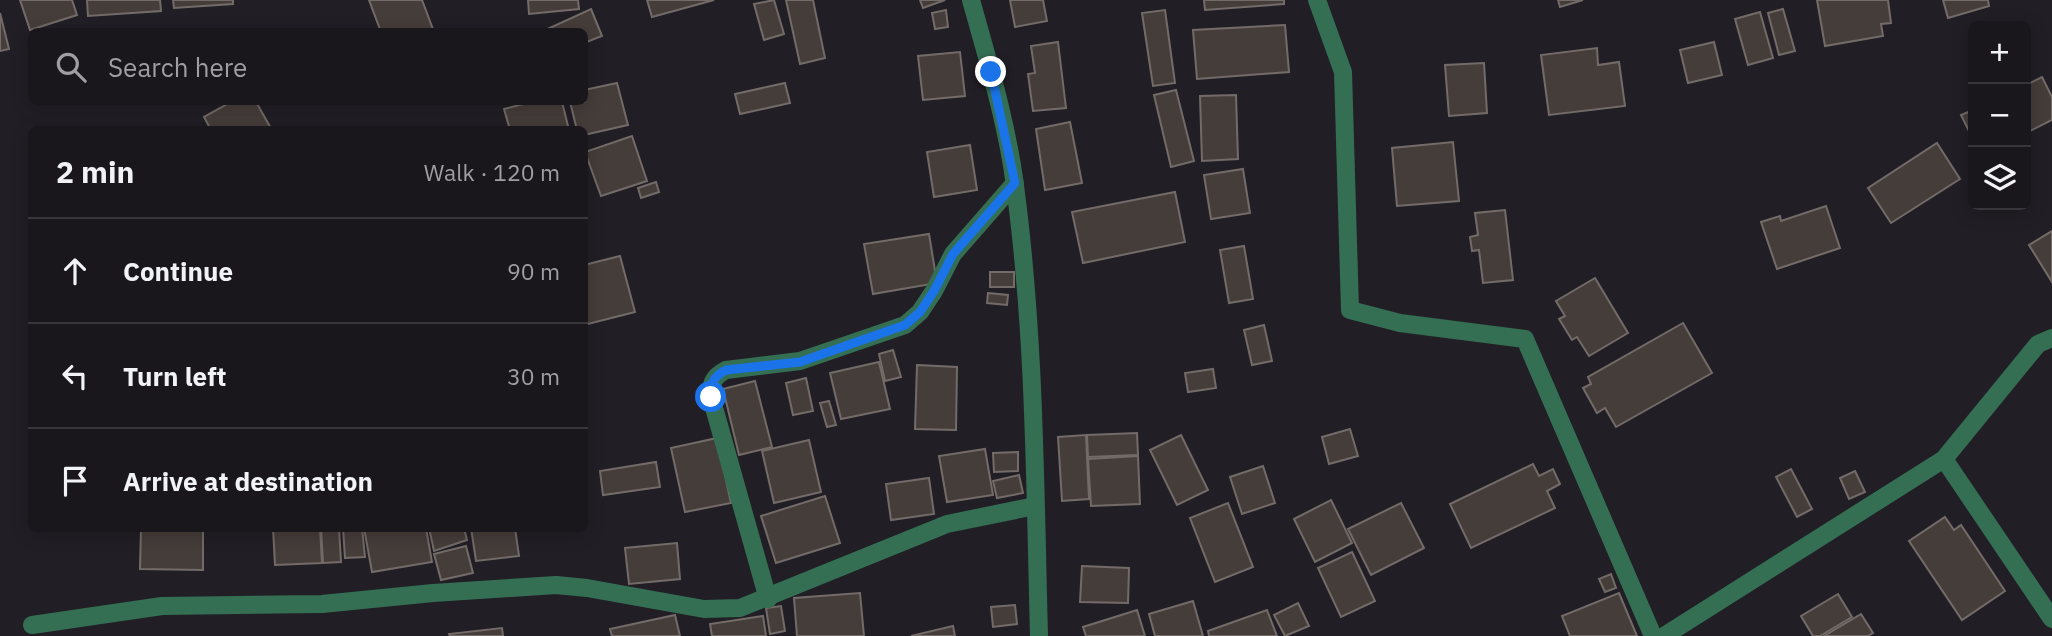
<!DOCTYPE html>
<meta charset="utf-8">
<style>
:root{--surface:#19171c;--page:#262429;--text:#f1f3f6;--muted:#9f9fa3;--line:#37363b}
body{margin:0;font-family:"IBM Plex Sans",sans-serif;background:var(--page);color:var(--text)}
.controls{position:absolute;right:21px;top:21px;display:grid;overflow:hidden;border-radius:10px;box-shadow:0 4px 18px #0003}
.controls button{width:63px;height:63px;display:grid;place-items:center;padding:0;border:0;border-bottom:2px solid var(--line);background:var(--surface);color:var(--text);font:35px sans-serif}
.stop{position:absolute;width:21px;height:21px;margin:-16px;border:5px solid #1a73e8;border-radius:50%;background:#fff}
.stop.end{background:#1a73e8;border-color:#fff;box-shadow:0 2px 7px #0008}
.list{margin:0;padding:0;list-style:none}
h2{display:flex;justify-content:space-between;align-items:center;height:91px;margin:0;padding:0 28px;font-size:30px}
h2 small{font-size:23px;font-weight:400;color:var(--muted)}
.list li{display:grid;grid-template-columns:46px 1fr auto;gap:21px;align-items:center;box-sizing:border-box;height:105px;padding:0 28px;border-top:2px solid var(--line)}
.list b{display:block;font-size:26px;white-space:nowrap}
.list em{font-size:23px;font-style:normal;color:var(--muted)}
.icon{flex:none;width:38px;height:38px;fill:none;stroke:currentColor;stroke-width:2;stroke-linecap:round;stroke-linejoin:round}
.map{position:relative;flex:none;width:2052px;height:636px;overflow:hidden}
.search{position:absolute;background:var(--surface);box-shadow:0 4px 18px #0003;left:28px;top:28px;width:560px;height:77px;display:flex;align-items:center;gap:18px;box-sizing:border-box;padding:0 24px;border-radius:10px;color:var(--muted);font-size:26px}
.panel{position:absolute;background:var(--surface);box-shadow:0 4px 18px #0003;left:28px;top:126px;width:560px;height:406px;border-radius:10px}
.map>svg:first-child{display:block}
.building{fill:#453d3a;stroke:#736b68;stroke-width:2}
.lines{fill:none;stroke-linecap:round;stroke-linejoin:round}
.minor{stroke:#346f54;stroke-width:18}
.route{stroke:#1a73e8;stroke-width:9}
</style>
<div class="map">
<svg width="2052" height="636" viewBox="0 0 2052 636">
<rect width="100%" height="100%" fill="#211f25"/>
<g class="building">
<path d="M 20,0 L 72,0 L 77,15 L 30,30 Z"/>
<path d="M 87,0 L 160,0 L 161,11 L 88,16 Z"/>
<path d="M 173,0 L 233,0 L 233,4 L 174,8 Z"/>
<path d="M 369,0 L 422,0 L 434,32 L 381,32 Z"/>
<path d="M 528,0 L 578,0 L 579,9 L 529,14 Z"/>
<path d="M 647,0 L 714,0 L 652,17 Z"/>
<path d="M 774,0 L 784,34 L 764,40 L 754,4 Z"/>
<path d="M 786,0 L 813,0 L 825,58 L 800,64 Z"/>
<path d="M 920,0 L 945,0 L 923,8 Z"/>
<path d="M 1010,0 L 1043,0 L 1047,21 L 1015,27 Z"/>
<path d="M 1204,0 L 1284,0 L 1284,4 L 1205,10 Z"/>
<path d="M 1558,0 L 1583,0 L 1560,7 Z"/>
<path d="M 1817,0 L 1888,0 L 1891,23 L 1881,24 L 1883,36 L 1825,46 Z"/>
<path d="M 1943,0 L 1988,0 L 1989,6 L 1948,18 Z"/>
<path d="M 591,9 L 602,36 L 584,43 L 584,32 L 541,32 Z"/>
<path d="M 1783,9 L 1795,51 L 1779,55 L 1768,13 Z"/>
<path d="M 946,10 L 948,27 L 935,29 L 932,13 Z"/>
<path d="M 1165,10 L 1175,83 L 1153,86 L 1142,13 Z"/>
<path d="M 1760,12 L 1773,58 L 1748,65 L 1735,19 Z"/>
<path d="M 0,13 L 9,49 L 0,51 Z"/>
<path d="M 1285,25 L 1289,72 L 1197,79 L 1193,30 Z"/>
<path d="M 1058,42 L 1066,108 L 1033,111 L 1028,74 L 1035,73 L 1031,46 Z"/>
<path d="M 1714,42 L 1722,75 L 1688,83 L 1680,50 Z"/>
<path d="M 1597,48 L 1598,65 L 1619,62 L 1625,106 L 1549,115 L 1541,55 Z"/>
<path d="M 960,52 L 965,96 L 923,100 L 918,56 Z"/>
<path d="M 1484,63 L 1487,113 L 1449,116 L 1445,65 Z"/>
<path d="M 2042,77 L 2052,97 L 2052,120 L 2026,133 L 2026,85 Z"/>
<path d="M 617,83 L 628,125 L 584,135 L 584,130 L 577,130 L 570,102 L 584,102 L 584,90 Z"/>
<path d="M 785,83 L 790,103 L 740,114 L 735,94 Z"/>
<path d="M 1176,90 L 1194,161 L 1171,167 L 1154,95 Z"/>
<path d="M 1236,95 L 1238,159 L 1202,161 L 1200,96 Z"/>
<path d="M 231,102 L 256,102 L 272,130 L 211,130 L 204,117 Z"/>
<path d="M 531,102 L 562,102 L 569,130 L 510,130 L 504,109 Z"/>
<path d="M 1973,110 L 1973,139 L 1961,115 Z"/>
<path d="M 1070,122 L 1082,183 L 1045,190 L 1036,129 Z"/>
<path d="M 632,136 L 647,181 L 601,196 L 585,152 Z"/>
<path d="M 1453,142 L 1459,201 L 1397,206 L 1392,148 Z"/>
<path d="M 1937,143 L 1960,179 L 1891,223 L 1868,188 Z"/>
<path d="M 970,145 L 977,190 L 934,197 L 927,152 Z"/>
<path d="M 1243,169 L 1250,213 L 1211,219 L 1204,175 Z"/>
<path d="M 656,182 L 659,192 L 641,198 L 638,188 Z"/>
<path d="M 1175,192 L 1185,242 L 1083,263 L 1072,212 Z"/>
<path d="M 1826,206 L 1840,248 L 1777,269 L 1761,222 L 1780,216 L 1781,221 Z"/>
<path d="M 1505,210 L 1513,280 L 1483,283 L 1479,250 L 1472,251 L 1470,237 L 1478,235 L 1475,213 Z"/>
<path d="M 2052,231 L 2052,282 L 2029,245 Z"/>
<path d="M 929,234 L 937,283 L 873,294 L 864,244 Z"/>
<path d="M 1244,246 L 1253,299 L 1229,303 L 1220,250 Z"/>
<path d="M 620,256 L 635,312 L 584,325 L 584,265 Z"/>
<rect x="990" y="272" width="24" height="15"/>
<path d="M 1595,278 L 1628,333 L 1589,356 L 1577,337 L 1572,340 L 1559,319 L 1565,316 L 1556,301 Z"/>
<path d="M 988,293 L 1008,295 L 1007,305 L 987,303 Z"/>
<path d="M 1683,323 L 1712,373 L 1616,427 L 1605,408 L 1597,413 L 1583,388 L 1591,384 L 1588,377 Z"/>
<path d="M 1264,325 L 1272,361 L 1252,365 L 1244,330 Z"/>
<path d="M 893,350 L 901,377 L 885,381 L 879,354 Z"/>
<path d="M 879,362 L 890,409 L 841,419 L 830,373 Z"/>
<path d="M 917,365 L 957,367 L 956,430 L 915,429 Z"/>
<path d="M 1213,369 L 1216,388 L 1188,392 L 1185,373 Z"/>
<path d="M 806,378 L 813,411 L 793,415 L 786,383 Z"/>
<path d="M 755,381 L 772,447 L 739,455 L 723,389 Z"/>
<path d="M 829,401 L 836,425 L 827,427 L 820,403 Z"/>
<path d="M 1350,429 L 1358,456 L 1329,464 L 1322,437 Z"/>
<path d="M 1137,433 L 1138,455 L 1088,457 L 1087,435 Z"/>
<path d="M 1086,435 L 1089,499 L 1062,501 L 1058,437 Z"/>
<path d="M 1181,435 L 1208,490 L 1177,505 L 1150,450 Z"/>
<path d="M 717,438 L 731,503 L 685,512 L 671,448 Z"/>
<path d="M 809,440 L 821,492 L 774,503 L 762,451 Z"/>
<path d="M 985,449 L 993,495 L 947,502 L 939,456 Z"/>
<path d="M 1018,452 L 1018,471 L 994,472 L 993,453 Z"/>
<path d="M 1138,456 L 1140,504 L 1091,506 L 1088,459 Z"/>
<path d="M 656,462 L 660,487 L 603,495 L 600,471 Z"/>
<path d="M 1533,464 L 1539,476 L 1553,469 L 1560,484 L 1547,491 L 1555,508 L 1471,548 L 1450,504 Z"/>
<path d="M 1263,466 L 1275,503 L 1242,514 L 1230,477 Z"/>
<path d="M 1791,469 L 1812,509 L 1797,517 L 1776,477 Z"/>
<path d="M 1855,471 L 1865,492 L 1849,499 L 1840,478 Z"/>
<path d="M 1019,475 L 1023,493 L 997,498 L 993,481 Z"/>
<path d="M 929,478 L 934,514 L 891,520 L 886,484 Z"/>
<path d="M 825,496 L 840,543 L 776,563 L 761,516 Z"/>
<path d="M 1331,500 L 1352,543 L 1315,562 L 1294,519 Z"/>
<path d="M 1228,503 L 1253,567 L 1215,582 L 1190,518 Z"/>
<path d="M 1401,503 L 1424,548 L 1371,575 L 1348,529 Z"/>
<path d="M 1945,517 L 1954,530 L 1961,525 L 2005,591 L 1962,620 L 1909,541 Z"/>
<path d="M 141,528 L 203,528 L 203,570 L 140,569 Z"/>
<path d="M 273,528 L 320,528 L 322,563 L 275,565 Z"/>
<path d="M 321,528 L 339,528 L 341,562 L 323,563 Z"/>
<path d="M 343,528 L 362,528 L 365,557 L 345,558 Z"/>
<path d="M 364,528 L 426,528 L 432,562 L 372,572 Z"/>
<path d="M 429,528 L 464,528 L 467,540 L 434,551 Z"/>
<path d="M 471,528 L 515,528 L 519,556 L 476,561 Z"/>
<path d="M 677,543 L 680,579 L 629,584 L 625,548 Z"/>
<path d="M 466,546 L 473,573 L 441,580 L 434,554 Z"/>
<path d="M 1352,552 L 1375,601 L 1341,617 L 1318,568 Z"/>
<path d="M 1082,566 L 1129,568 L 1128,603 L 1080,602 Z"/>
<path d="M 1611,574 L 1616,588 L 1605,592 L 1599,579 Z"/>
<path d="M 860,593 L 864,636 L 797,636 L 794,598 Z"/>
<path d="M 1619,593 L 1637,636 L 1570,636 L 1562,616 Z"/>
<path d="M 1838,594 L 1852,617 L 1820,636 L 1813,636 L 1801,616 Z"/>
<path d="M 1193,601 L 1203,636 L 1155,636 L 1149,614 Z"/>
<path d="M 1298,603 L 1309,626 L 1285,636 L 1274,615 Z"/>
<path d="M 1015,605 L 1017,624 L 993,627 L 991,607 Z"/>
<path d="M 781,606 L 785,631 L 770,634 L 766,608 Z"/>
<path d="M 1137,610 L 1145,636 L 1086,636 L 1083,627 Z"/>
<path d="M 1267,610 L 1277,636 L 1209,636 L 1208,631 Z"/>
<path d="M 1861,614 L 1873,633 L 1868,636 L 1824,636 Z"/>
<path d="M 675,615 L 680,636 L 612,636 L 610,629 Z"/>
<path d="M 763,616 L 766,636 L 712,636 L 710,624 Z"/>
<path d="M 953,626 L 955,636 L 911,636 Z"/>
<path d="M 502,628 L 503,636 L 450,636 L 449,634 Z"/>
</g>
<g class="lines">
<g class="minor">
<path d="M 971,0 C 988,61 1007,123 1015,186 C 1035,335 1035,486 1039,636"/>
<path d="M 1317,0 L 1343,72 L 1350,310 L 1400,323 L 1525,339 L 1653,636"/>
<path d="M 1944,459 L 2052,619"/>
<path d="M 768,599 L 711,397 C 711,382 713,377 726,370 L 800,361 L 905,325 L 920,312 L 934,291 L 953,254 L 1015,183"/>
<path d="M 32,625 L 162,606 L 322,604 L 433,593 L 556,585 L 587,588 L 704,609 L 740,608 L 947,524 L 1035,506"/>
<path d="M 1664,636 L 1944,459 L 2038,344 L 2052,338"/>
</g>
</g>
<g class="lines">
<path class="route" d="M 711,397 C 711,382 713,377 726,370 L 800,362 L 905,325 L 920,312 L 934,291 L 953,254 L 1015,183 L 991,72"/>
</g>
</svg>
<div class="controls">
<button>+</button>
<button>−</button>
<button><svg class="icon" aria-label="layers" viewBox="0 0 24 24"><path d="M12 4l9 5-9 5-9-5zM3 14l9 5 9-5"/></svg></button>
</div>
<div class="stop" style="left:711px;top:397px"></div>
<div class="stop end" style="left:991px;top:72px"></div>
<div class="search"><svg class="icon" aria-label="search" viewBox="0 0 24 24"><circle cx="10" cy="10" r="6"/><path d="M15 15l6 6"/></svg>Search here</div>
<section class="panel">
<h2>2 min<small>Walk · 120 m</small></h2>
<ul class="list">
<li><svg class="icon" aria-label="ahead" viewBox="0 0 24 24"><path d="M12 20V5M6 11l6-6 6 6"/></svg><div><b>Continue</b></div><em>90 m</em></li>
<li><svg class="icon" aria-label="left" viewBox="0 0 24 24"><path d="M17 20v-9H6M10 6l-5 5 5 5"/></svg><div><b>Turn left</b></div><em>30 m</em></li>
<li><svg class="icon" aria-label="arrive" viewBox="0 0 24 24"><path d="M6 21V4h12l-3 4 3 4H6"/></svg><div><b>Arrive at destination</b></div></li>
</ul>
</section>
</div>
